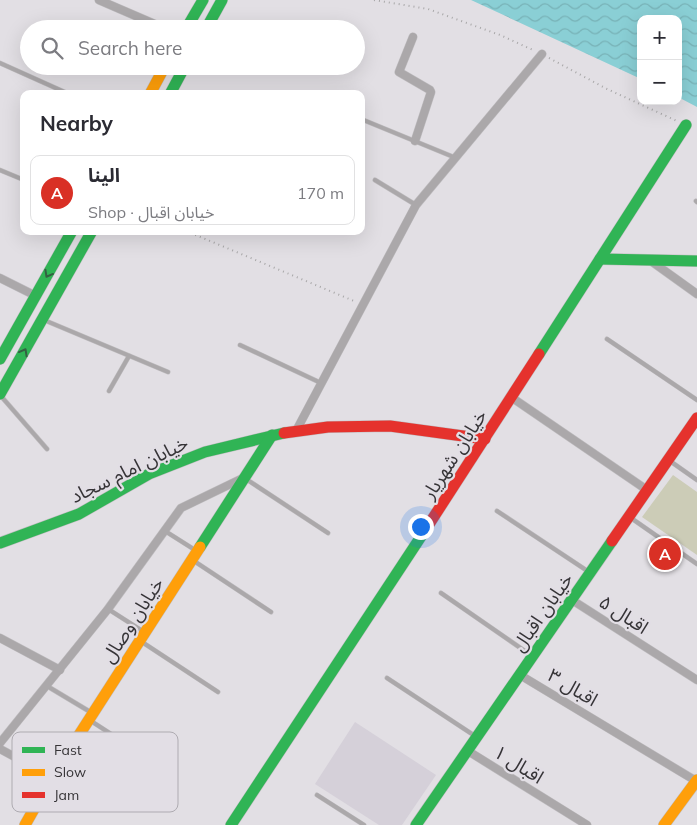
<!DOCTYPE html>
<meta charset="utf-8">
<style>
:root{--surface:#fff;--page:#f7f7f7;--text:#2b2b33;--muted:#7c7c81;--line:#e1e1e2;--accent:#d93025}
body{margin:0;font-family:Mulish,"Noto Sans Arabic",sans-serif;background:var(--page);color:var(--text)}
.controls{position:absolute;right:15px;top:15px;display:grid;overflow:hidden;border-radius:10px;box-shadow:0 5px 20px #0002}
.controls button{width:45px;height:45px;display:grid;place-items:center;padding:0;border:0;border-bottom:1px solid var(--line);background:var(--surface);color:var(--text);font:25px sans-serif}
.you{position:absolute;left:420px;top:526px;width:18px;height:18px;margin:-12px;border:4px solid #fff;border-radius:50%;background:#1a73e8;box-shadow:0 0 0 8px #1a73e833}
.badge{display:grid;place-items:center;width:32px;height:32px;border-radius:50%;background:var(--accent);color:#fff;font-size:16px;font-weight:700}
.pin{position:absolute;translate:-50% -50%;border:2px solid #fff;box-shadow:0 1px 5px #0006}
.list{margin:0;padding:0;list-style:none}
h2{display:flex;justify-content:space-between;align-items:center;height:65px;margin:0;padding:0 20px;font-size:21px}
h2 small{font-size:16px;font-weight:400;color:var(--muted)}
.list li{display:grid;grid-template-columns:32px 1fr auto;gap:15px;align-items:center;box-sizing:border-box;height:70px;margin:0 10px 10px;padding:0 10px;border:1px solid var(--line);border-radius:10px}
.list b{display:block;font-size:19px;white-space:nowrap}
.list p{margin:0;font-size:16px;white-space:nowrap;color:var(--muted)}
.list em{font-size:16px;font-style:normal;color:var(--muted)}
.icon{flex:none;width:28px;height:28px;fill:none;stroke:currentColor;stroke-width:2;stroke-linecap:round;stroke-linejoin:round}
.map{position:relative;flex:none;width:697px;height:825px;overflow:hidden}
.search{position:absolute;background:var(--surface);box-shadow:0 5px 20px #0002;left:20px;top:20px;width:345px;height:55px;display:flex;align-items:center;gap:12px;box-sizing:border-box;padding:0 18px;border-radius:28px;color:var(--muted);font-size:19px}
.panel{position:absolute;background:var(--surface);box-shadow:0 5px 20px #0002;left:20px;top:90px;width:345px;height:145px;border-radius:10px}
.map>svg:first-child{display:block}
.built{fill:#d5d0d9}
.green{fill:#ccccb7}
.water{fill:url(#water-waves)}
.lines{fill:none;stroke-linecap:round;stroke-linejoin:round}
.lane-casing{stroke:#c0bec1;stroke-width:5}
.street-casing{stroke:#c0bec1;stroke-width:9}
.fast-casing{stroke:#c0bec1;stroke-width:12}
.slow-casing{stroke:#c0bec1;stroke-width:12}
.jam-casing{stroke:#c0bec1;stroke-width:12}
.path{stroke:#a8a7a8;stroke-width:2;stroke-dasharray:1 4;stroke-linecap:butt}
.lane{stroke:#aba8aa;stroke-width:4}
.street{stroke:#aba8aa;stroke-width:8}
.fast{stroke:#30b455;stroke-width:11}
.slow{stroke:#ff9f0a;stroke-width:11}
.jam{stroke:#e5322d;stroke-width:11}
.oneway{stroke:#346142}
.labels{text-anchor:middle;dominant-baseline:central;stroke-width:4.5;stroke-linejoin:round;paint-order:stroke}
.street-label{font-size:19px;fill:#363437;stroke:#e2dee5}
.key{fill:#e2dee5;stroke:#aeabb1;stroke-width:1}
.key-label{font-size:14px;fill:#363437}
</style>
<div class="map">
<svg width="697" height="825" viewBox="0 0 697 825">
<defs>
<pattern id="water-waves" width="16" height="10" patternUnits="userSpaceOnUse" patternTransform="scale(1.25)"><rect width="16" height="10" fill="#8acfd5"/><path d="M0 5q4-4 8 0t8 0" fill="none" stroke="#78b2b7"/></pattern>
</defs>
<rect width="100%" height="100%" fill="#e2dfe4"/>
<path class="built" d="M 355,722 L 436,775 L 402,825 L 379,825 L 315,784 Z"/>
<path class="green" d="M 673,475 L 697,492 L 697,555 L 642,517 Z"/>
<path class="water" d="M 471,0 L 697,0 L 697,107 L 678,97 L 678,19 L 641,19 L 641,79 Z"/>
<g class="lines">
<defs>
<g id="lane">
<path d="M 0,63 L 69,94"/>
<path d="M 361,119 L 456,158"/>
<path d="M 0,170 L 24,180"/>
<path d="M 375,180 L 416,205"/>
<path d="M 696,201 L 697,202"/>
<path d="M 44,320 L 168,372"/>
<path d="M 607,339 L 697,400"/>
<path d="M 240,345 L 321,383"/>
<path d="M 109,391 L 129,356"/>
<path d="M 0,395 L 47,449"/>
<path d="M 670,461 L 697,480"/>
<path d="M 246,479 L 328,533"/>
<path d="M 497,511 L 589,572"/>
<path d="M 631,518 L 697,564"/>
<path d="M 165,531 L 195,550"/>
<path d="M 194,561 L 271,612"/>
<path d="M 441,593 L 532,656"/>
<path d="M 108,609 L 144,632"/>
<path d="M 142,642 L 218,692"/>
<path d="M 387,678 L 475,736"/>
<path d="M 47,686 L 92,713"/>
<path d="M 91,721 L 168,771"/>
<path d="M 317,795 L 364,825"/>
</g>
<g id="street">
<path d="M 99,0 L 166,29"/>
<path d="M 413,37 L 399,72 L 430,90 L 431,92 L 415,141"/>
<path d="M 651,261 L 697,294"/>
<path d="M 0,278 L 36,296"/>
<path d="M 511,397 L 647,490"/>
<path d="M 296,431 L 416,205 L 542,54"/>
<path d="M 572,600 L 697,680"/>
<path d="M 0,638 L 60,670"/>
<path d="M 520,675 L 696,781"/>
<path d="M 0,743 L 108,609 L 181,508 L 243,478"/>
<path d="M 0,749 L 52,777"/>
<path d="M 468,751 L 587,825"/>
</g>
<g id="fast">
<path d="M 186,29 L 203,0"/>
<path d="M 206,29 L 222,0"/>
<path d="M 170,94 L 185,66"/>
<path d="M 600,259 L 697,261"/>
<path d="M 539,354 L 686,125"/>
<path d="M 0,359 L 72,231"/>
<path d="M 0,394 L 92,231"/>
<path d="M 0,543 L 79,514 L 149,474 L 205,452 L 284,433"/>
<path d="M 200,547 L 272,435"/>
<path d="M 231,825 L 424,532"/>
<path d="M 416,825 L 612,541"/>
</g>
<g id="slow">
<path d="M 150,94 L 165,66"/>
<path d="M 25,825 L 52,777 L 200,547"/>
<path d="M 664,825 L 697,780"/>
</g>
<g id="jam">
<path d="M 284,433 L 328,427 L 390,426 L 485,439"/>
<path d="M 424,532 L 539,354"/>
<path d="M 612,541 L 697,418"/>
</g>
</defs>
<use href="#lane" class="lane-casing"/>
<use href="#street" class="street-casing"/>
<use href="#fast" class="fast-casing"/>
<use href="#slow" class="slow-casing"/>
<use href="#jam" class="jam-casing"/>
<g class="path">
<path d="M 374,0 L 428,9 L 500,35 L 533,50"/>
<path d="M 549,58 L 607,89 L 677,121"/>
<path d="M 186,231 L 354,301"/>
</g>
<use href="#lane" class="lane"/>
<use href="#street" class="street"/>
<use href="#fast" class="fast"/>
<use href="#slow" class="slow"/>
<use href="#jam" class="jam"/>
</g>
<defs><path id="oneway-chevron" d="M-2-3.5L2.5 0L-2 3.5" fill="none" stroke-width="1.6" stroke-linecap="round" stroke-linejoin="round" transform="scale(1.25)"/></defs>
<g class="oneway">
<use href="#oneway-chevron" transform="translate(48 274) rotate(119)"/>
<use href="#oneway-chevron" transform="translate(24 352) rotate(-61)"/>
</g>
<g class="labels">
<g class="street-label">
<text transform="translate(454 454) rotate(-57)">خیابان شهریار</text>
<text transform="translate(129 469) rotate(-26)">خیابان امام سجاد</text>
<text transform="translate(542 612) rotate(-55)">خیابان اقبال</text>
<text transform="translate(624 614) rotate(33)">اقبال ۵</text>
<text transform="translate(132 620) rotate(-57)">خیابان وصال</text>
<text transform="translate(573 687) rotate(31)">اقبال ۳</text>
<text transform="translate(519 764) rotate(32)">اقبال ۱</text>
</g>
</g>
<rect x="12" y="732" width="166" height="80" rx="8" class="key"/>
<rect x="22" y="747" width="23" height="6" fill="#30b455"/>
<rect x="22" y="769" width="23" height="7" fill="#ff9f0a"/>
<rect x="22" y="792" width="23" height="6" fill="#e5322d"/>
<g class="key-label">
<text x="54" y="755">Fast</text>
<text x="54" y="777">Slow</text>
<text x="54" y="800">Jam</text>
</g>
</svg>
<div class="controls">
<button>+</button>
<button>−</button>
</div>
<div class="you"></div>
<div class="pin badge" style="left:665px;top:554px">A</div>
<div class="search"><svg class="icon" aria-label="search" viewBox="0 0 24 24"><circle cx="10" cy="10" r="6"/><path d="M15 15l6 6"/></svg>Search here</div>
<section class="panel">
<h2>Nearby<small></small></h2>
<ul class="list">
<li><span class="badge">A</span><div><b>الینا</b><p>Shop · خیابان اقبال</p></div><em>170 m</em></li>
</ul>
</section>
</div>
